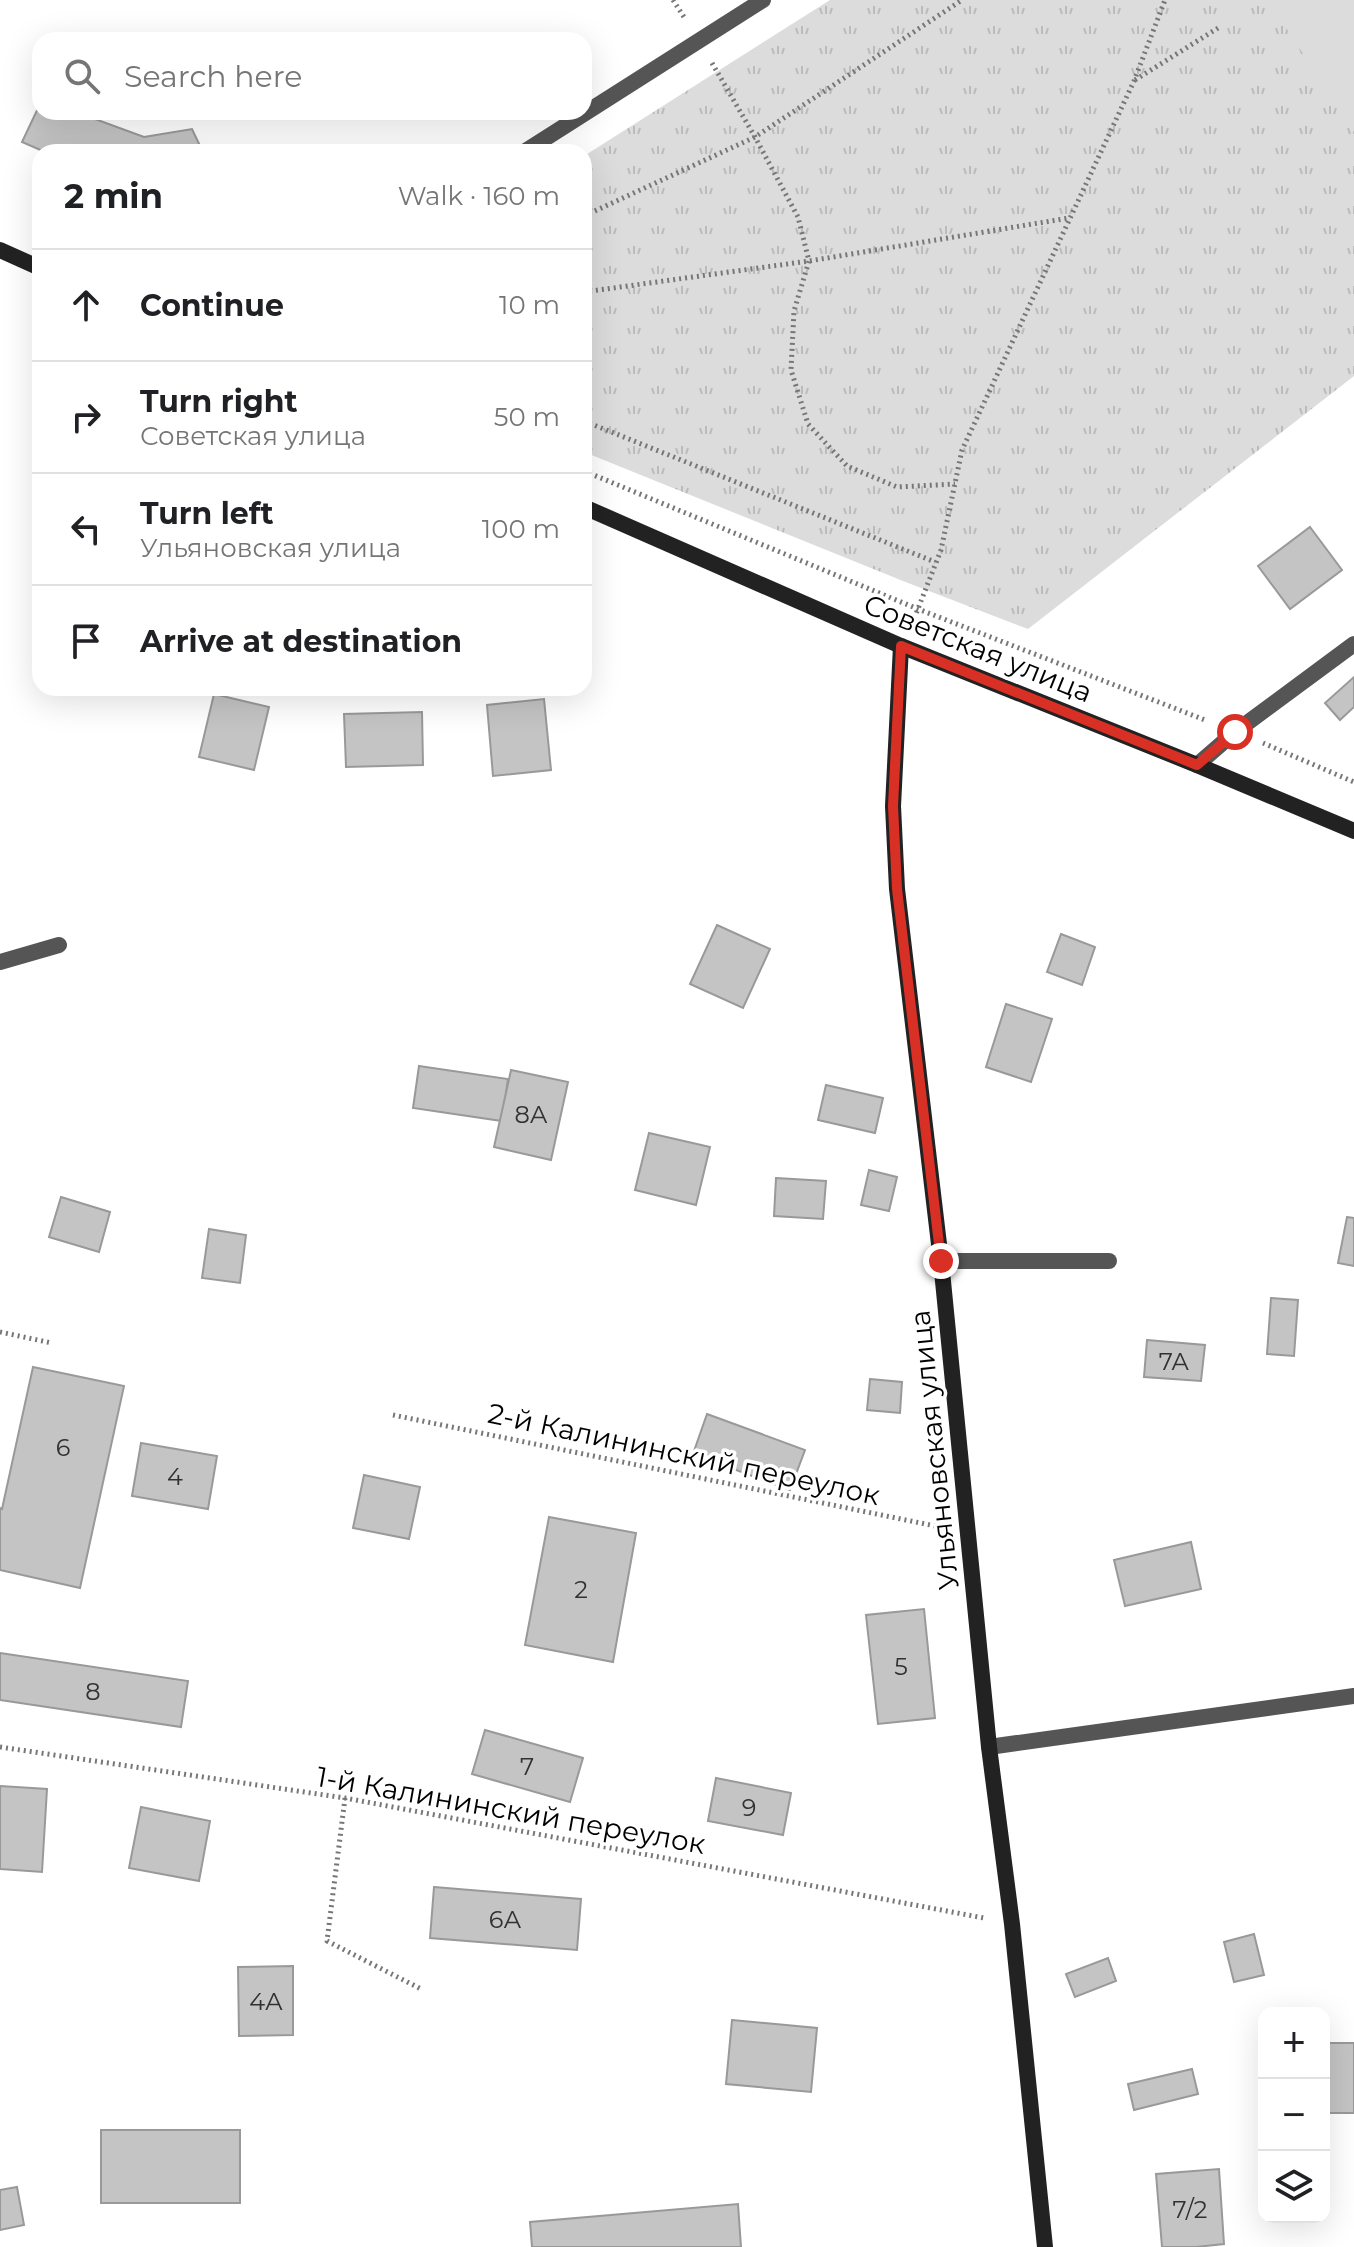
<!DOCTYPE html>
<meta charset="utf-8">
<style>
:root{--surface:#fff;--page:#f6f6f6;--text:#202124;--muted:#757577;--line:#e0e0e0}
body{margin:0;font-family:Montserrat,sans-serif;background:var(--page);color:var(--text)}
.controls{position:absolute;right:24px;bottom:24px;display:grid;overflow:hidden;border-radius:16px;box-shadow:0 8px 32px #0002}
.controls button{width:72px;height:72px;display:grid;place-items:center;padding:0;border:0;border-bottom:2px solid var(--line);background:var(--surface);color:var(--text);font:40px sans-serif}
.stop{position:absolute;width:24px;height:24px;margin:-18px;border:6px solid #d93025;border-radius:50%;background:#fff}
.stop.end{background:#d93025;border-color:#fff;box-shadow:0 2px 8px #0008}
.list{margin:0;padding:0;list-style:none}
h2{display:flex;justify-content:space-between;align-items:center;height:104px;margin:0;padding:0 32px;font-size:34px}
h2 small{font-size:26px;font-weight:400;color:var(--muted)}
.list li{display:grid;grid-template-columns:52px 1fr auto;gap:24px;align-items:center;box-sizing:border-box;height:112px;padding:0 32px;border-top:2px solid var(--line)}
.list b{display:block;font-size:30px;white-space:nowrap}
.list p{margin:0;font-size:26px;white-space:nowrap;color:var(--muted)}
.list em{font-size:26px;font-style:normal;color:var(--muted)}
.icon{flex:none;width:44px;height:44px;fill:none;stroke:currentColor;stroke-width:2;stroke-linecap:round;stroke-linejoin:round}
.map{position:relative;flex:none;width:1354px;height:2247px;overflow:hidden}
.search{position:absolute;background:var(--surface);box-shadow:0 8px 32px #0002;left:32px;top:32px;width:560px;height:88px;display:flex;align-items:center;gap:20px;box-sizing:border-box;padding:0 28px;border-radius:24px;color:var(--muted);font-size:30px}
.panel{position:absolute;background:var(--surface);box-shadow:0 8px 32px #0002;left:32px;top:144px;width:560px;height:552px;border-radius:24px}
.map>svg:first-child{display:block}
.grass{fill:url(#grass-tufts)}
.pitch{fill:#dcdcdc}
.building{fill:#c4c4c4;stroke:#999;stroke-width:2}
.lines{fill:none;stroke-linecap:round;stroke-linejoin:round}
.path{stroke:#777;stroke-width:5;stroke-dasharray:2 4;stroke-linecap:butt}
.lane{stroke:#555;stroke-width:16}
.street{stroke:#555;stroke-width:16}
.secondary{stroke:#222;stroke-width:16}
.route{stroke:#d93025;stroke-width:10}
.labels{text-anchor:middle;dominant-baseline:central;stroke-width:7;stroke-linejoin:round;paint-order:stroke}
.number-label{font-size:24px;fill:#313131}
.street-label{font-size:28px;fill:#000;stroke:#fff}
</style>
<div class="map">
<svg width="1354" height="2247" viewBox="0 0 1354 2247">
<defs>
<pattern id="grass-tufts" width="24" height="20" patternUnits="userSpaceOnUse" patternTransform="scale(2)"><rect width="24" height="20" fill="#dcdcdc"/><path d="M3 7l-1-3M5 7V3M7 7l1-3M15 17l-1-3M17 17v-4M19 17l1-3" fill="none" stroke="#bbb"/></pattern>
</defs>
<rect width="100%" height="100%" fill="#fff"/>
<path class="grass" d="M 830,0 L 1354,0 L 1354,376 L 1028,629 L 903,581 L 584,452 L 584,156 Z"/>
<path class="pitch" d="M 1268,0 L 1354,0 L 1354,132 Z"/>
<g class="building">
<path d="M 40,104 L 40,112 L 76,112 L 144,137 L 192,129 L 203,152 L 45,152 L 22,142 Z"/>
<path d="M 1310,527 L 1342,570 L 1290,609 L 1258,566 Z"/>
<path d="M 1354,677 L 1354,707 L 1340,720 L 1325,703 Z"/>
<path d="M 214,694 L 269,707 L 254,770 L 199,757 Z"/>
<path d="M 544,699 L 551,770 L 493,776 L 487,705 Z"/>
<path d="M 422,712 L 423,765 L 346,767 L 344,714 Z"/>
<path d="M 717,925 L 770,949 L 743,1008 L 690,984 Z"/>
<path d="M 1061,934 L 1095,947 L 1082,985 L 1047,972 Z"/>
<path d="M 1006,1004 L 1052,1019 L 1031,1082 L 986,1067 Z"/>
<path d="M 419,1066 L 508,1079 L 502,1121 L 413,1108 Z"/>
<path d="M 511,1070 L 568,1082 L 551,1160 L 494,1147 Z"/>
<path d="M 826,1085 L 883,1098 L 875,1133 L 818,1120 Z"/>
<path d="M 649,1133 L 710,1147 L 696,1205 L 635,1190 Z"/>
<path d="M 869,1170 L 897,1177 L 889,1211 L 861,1205 Z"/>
<path d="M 776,1178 L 826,1181 L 823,1219 L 774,1216 Z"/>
<path d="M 61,1197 L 110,1212 L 99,1252 L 49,1237 Z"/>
<path d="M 1347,1217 L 1354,1218 L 1354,1266 L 1338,1263 Z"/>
<path d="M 209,1229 L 246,1235 L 240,1283 L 202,1278 Z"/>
<path d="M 1271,1298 L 1298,1300 L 1294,1356 L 1267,1354 Z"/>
<path d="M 1147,1340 L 1205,1345 L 1201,1381 L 1144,1377 Z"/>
<path d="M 33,1367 L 124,1386 L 80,1588 L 0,1570 L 0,1508 L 2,1509 Z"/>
<path d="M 870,1379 L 902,1382 L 900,1413 L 867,1410 Z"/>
<path d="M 707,1414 L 805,1450 L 790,1490 L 693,1454 Z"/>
<path d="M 141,1443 L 217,1456 L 208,1509 L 132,1496 Z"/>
<path d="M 364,1475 L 420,1487 L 409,1539 L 353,1528 Z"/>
<path d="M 549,1517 L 636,1533 L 613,1662 L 525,1645 Z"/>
<path d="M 1191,1542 L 1201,1589 L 1125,1606 L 1114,1560 Z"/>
<path d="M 924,1609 L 935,1718 L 878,1724 L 866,1615 Z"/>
<path d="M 0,1653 L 188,1681 L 181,1727 L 0,1700 Z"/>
<path d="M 485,1730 L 583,1758 L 570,1802 L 472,1774 Z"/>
<path d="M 716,1778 L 791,1793 L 783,1835 L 708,1821 Z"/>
<path d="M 0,1786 L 47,1789 L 42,1872 L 0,1869 Z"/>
<path d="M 141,1807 L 210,1821 L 199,1881 L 129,1868 Z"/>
<path d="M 434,1887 L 581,1899 L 577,1950 L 430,1938 Z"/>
<path d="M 1254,1934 L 1264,1975 L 1234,1982 L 1224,1942 Z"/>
<path d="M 1108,1958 L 1116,1981 L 1075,1997 L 1066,1974 Z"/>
<path d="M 293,1966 L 293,2035 L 239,2036 L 238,1967 Z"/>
<path d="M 732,2020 L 817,2028 L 811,2092 L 726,2084 Z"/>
<rect x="1324" y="2043" width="30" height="70"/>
<path d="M 1192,2069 L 1198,2094 L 1134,2110 L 1128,2084 Z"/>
<rect x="101" y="2130" width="139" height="73"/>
<path d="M 1219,2169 L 1224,2244 L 1196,2247 L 1162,2247 L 1156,2174 Z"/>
<path d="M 17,2187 L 24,2225 L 0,2230 L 0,2190 Z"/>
<path d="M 738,2204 L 741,2247 L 532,2247 L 530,2222 Z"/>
</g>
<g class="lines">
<g class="path">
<path d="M 673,0 L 684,17"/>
<path d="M 712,63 L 755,137 L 798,217 L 809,261 L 794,311 L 791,370 L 808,424 L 847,466 L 897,487 L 955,484"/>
<path d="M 1135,80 L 1218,28"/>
<path d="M 584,216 L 755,137 L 962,0"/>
<path d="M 584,292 L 809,261 L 1069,218"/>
<path d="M 584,421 L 935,562"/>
<path d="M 584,471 L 918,609 L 1205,720"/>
<path d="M 912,624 L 941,550 L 962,450 L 1134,81 L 1165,0"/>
<path d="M 1263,743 L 1354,782"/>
<path d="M 0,1332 L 52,1343"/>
<path d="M 393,1415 L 940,1527"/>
<path d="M 0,1747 L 345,1798 L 984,1918"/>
<path d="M 345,1798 L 327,1941 L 423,1990"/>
</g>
<g class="lane">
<path d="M 0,962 L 59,945"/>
<path d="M 941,1261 L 1109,1261"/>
<path d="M 989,1747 L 1354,1696"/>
</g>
<g class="street">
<path d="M 524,152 L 763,0"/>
<path d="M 1197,765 L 1235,732 L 1354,644"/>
</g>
<g class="secondary">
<path d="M 0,250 L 40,268"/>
<path d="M 584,507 L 901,646 L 1197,765 L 1354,831"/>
<path d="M 901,646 L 893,806 L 897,889 L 941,1261 L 989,1747 L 1012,1924 L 1045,2247"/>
</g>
</g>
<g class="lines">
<path class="route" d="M 941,1261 L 897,889 L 893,806 L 901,646 L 1197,765 L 1235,732"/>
</g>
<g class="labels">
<g class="number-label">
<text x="531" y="1114">8А</text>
<text x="1174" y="1361">7А</text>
<text x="63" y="1447">6</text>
<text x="175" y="1476">4</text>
<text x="581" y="1589">2</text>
<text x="901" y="1666">5</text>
<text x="93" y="1691">8</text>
<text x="527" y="1766">7</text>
<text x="749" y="1807">9</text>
<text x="505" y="1919">6А</text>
<text x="266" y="2001">4А</text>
<text x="1190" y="2209">7/2</text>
</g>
<g class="street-label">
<text transform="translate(978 648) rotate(22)">Советская улица</text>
<text transform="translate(934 1450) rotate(-96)">Ульяновская улица</text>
<text transform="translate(684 1454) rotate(12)">2-й Калининский переулок</text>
<text transform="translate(511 1810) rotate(10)">1-й Калининский переулок</text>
</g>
</g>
</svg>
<div class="controls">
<button>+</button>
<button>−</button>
<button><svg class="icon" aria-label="layers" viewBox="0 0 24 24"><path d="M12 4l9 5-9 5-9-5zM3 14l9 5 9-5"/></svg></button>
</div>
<div class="stop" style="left:1235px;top:732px"></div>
<div class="stop end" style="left:941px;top:1261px"></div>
<div class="search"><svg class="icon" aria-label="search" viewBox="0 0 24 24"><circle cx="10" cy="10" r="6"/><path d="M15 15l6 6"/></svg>Search here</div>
<section class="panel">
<h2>2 min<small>Walk · 160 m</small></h2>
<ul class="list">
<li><svg class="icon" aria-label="ahead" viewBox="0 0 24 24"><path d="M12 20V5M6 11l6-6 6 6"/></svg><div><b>Continue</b></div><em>10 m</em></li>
<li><svg class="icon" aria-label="right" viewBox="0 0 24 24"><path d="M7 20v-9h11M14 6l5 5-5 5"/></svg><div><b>Turn right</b><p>Советская улица</p></div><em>50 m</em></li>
<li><svg class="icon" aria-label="left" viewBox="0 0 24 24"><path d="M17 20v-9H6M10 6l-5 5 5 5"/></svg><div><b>Turn left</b><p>Ульяновская улица</p></div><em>100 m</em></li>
<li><svg class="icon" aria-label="arrive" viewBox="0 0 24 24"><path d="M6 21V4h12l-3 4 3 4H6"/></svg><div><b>Arrive at destination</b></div></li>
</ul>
</section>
</div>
